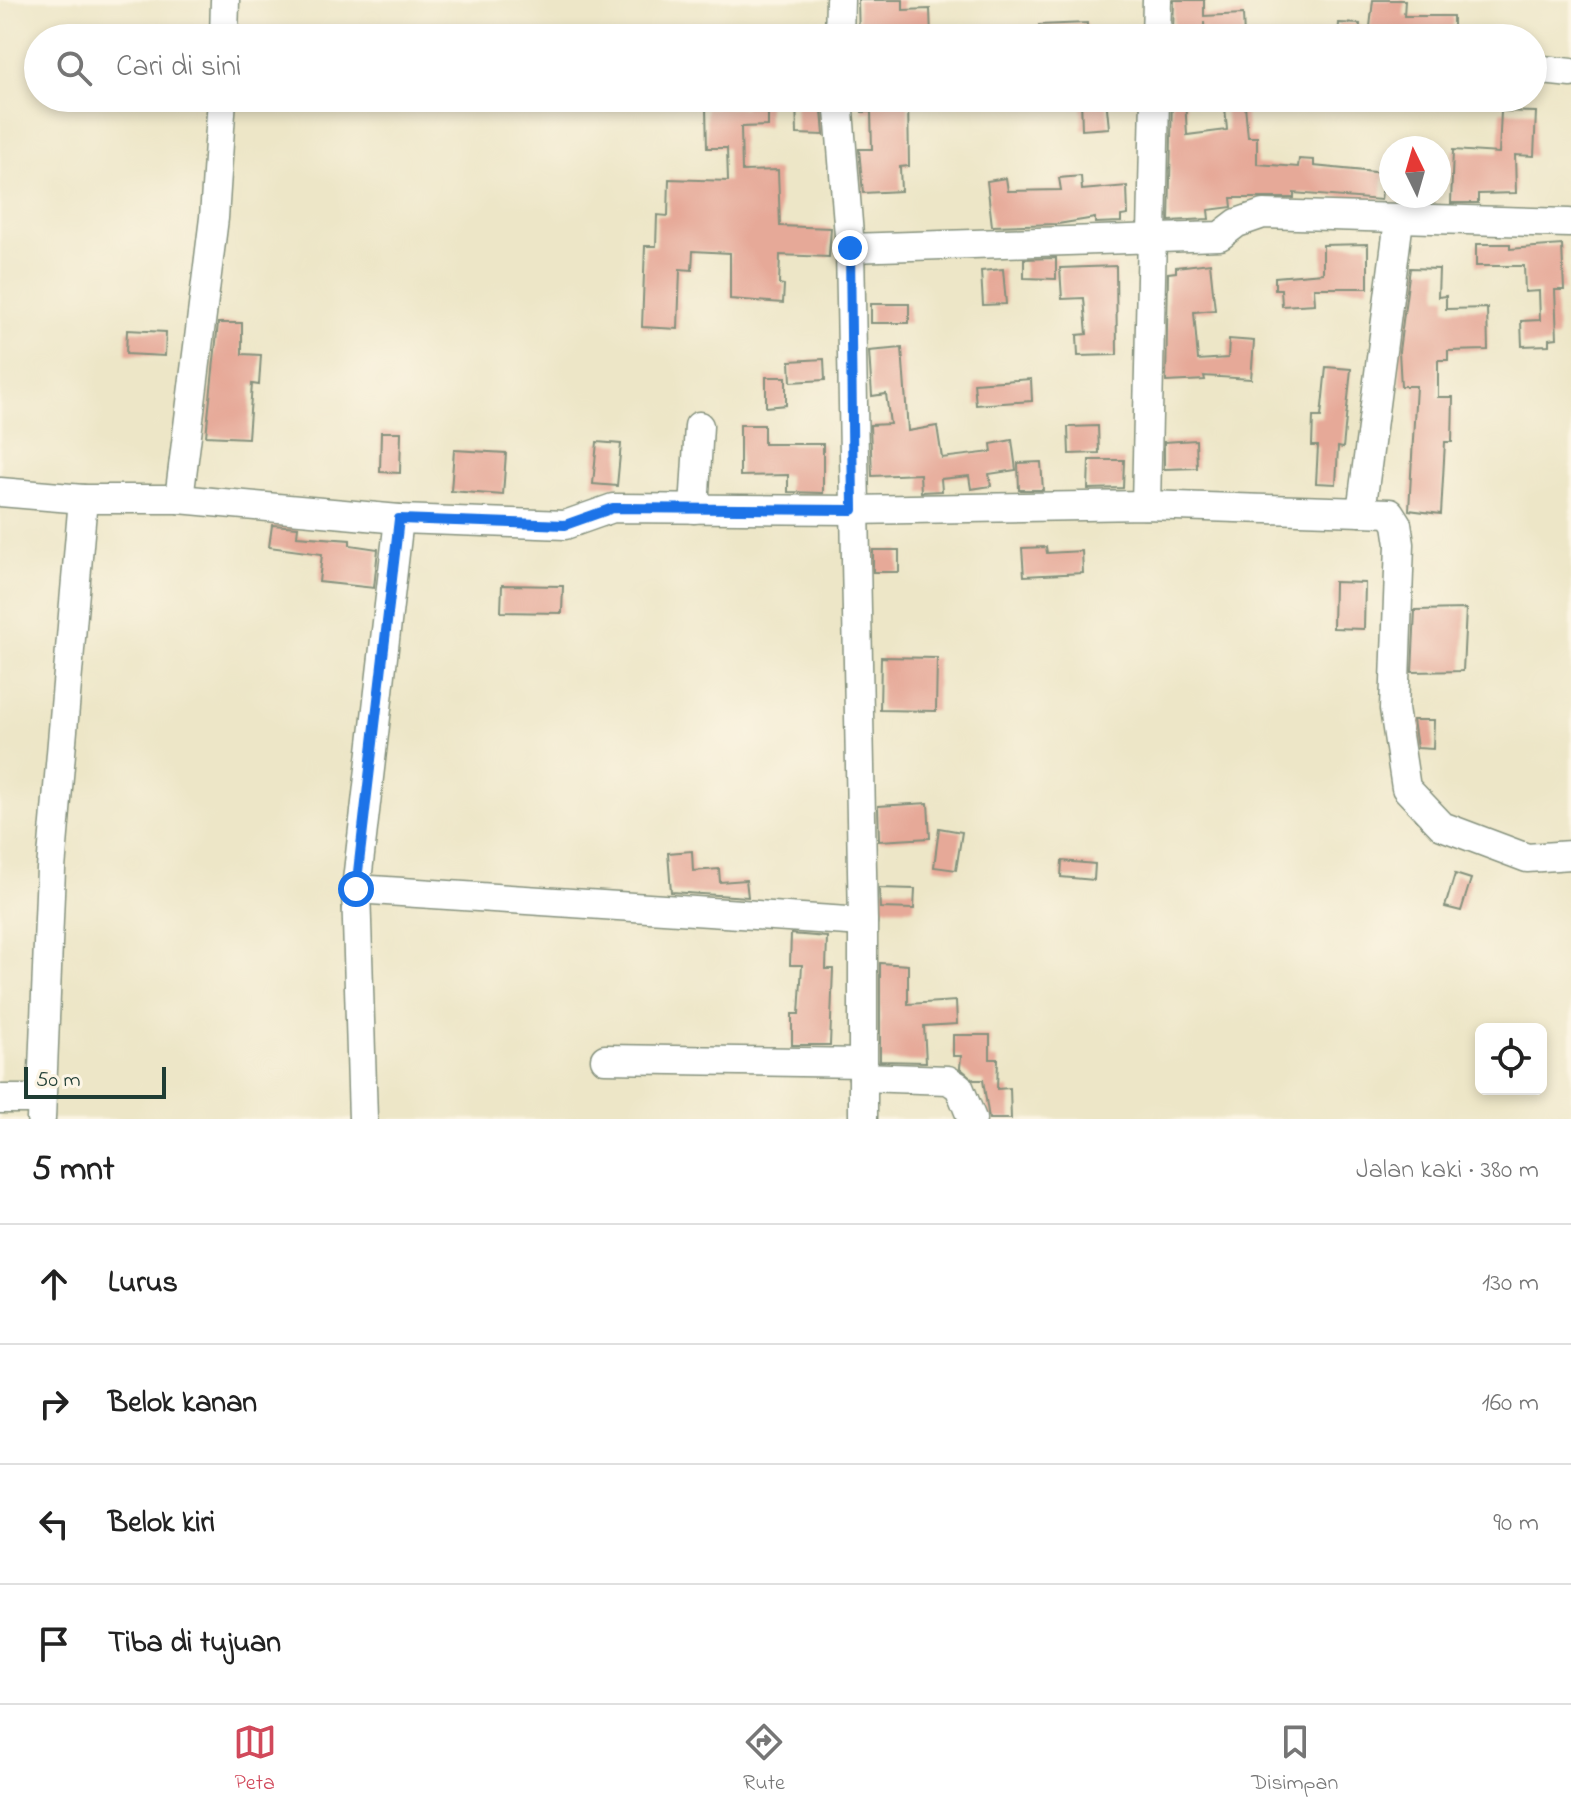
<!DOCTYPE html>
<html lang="id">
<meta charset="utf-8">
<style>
:root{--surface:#fff;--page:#f2f2f2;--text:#222;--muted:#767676;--line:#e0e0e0;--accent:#d1495b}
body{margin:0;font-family:"Indie Flower",sans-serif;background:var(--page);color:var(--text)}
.controls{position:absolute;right:24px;bottom:24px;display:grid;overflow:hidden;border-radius:12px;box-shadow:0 4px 12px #0003}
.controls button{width:72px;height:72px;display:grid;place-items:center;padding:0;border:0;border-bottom:2px solid var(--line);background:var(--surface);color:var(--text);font:40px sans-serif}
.compass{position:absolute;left:1379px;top:136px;width:72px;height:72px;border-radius:50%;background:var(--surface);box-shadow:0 4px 12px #0003;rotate:355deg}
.scale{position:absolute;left:24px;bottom:20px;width:142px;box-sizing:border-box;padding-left:8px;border:4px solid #1f3d34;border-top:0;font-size:22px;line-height:28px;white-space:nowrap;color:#1f3d34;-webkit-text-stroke:6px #fcf5e5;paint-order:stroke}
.stop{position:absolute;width:24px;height:24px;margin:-18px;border:6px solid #1a73e8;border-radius:50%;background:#fff}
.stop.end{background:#1a73e8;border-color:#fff;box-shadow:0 2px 8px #0008}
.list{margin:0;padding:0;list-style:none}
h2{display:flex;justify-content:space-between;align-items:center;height:104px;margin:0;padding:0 32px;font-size:34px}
h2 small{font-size:26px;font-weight:400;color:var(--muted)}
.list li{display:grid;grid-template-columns:52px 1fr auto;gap:24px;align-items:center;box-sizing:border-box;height:120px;padding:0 32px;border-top:2px solid var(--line)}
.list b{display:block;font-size:30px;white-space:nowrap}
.list em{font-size:26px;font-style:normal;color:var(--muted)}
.icon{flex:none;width:44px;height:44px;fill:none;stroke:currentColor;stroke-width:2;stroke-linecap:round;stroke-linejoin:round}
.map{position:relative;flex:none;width:1571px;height:1119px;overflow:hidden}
.search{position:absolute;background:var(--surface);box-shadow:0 4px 12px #0003;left:24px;right:24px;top:24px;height:88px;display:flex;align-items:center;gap:20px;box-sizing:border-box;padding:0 28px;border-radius:44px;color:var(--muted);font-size:30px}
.sheet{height:584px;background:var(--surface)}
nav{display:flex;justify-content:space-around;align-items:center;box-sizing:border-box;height:112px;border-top:2px solid var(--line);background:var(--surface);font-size:22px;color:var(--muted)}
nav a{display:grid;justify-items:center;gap:4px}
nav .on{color:var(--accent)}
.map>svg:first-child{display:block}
.building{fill:#e6a998}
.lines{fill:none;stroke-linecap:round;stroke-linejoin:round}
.minor-casing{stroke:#86927e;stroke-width:31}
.minor{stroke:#fff;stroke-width:28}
.route{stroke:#1a73e8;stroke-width:10}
</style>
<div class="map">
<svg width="1571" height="1119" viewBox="0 0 1571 1119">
<rect width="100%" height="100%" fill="#fcf5e5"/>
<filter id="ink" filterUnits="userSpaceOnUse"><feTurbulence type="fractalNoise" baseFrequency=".0125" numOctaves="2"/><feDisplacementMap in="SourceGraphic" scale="16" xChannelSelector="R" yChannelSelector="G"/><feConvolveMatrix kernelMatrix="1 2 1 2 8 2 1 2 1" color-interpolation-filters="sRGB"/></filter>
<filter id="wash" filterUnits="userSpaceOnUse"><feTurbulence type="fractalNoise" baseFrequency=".006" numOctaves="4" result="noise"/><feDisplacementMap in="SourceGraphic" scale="32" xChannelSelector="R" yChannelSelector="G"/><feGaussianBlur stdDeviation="1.8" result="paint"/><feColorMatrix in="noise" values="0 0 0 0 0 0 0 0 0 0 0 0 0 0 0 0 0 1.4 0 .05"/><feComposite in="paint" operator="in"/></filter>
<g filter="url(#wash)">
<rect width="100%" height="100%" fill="#ede6c7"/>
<g id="blocks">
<g class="building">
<path d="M 858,0 L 903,0 L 903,10 L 930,9 L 931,38 L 859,38 Z"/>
<path d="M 1174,0 L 1204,0 L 1204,16 L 1243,14 L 1244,38 L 1205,38 L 1204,22 L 1204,30 L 1173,31 Z"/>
<path d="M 1373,0 L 1405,0 L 1404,16 L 1453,16 L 1453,31 L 1402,31 L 1401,38 L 1369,36 Z"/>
<path d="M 1087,23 L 1087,38 L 1040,38 L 1039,25 Z"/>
<path d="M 1339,23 L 1360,24 L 1359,38 L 1338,38 Z"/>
<path d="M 745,98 L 768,98 L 768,126 L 741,127 L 742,171 L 778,170 L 780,226 L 831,228 L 829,257 L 780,255 L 779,284 L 784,285 L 783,303 L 730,299 L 730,253 L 693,251 L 692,270 L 680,269 L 678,329 L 642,327 L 645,246 L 656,246 L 657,215 L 668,216 L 669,179 L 728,181 L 727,148 L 707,148 L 706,108 L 745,108 Z"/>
<path d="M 796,98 L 821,98 L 824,135 L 797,134 Z"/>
<path d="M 862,98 L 908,98 L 909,166 L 900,167 L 901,191 L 863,193 L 859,149 L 872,149 L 871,112 L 862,112 Z"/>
<path d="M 1081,98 L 1106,98 L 1109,128 L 1082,130 Z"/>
<path d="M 1172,98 L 1185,98 L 1187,135 L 1227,130 L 1225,107 L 1245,106 L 1248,137 L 1257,137 L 1257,164 L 1298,167 L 1299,159 L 1314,160 L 1314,166 L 1384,173 L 1381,200 L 1294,193 L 1294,198 L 1231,198 L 1232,207 L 1208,210 L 1209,219 L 1169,221 Z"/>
<path d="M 1501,111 L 1536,112 L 1534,156 L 1515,155 L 1516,193 L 1478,194 L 1478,203 L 1451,203 L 1453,150 L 1499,153 Z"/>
<path d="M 1081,176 L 1082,190 L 1127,186 L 1128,215 L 1121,216 L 1121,222 L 1095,223 L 1095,218 L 1058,224 L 992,226 L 987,181 L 1006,178 L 1008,191 L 1061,190 L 1059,178 Z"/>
<path d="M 1368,244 L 1368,288 L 1314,288 L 1315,304 L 1282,306 L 1281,289 L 1275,289 L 1275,277 L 1323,273 L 1323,245 Z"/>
<path d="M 1476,244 L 1510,244 L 1510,249 L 1562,245 L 1564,290 L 1555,290 L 1557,338 L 1549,339 L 1549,345 L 1522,346 L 1521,321 L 1540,320 L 1539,291 L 1525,292 L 1524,266 L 1476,266 Z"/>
<path d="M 1056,258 L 1056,279 L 1024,278 L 1024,259 Z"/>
<path d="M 1210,263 L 1215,310 L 1194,312 L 1198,360 L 1228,358 L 1229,339 L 1254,341 L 1251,379 L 1204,376 L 1205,380 L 1166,382 L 1168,273 L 1176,272 L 1176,267 Z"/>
<path d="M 1116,266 L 1117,355 L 1078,356 L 1077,335 L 1087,334 L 1084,298 L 1062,299 L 1060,268 Z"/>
<path d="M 1410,268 L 1439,269 L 1438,297 L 1446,296 L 1446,309 L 1487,308 L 1488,350 L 1448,351 L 1448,360 L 1438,360 L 1438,397 L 1453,397 L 1452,442 L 1445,442 L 1441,514 L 1409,510 L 1416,386 L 1401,386 L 1399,351 Z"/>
<path d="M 1003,269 L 1006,304 L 983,305 L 981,271 Z"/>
<rect x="871" y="304" width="38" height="19"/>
<path d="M 218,323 L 242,323 L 242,354 L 261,355 L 259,385 L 252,384 L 248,438 L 206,436 Z"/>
<path d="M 127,330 L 166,332 L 165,356 L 126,354 Z"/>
<path d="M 902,348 L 908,431 L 937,426 L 942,458 L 992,452 L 991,444 L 1012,440 L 1016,470 L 989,474 L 991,486 L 971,489 L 969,476 L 941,479 L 942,491 L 921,492 L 920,474 L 872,476 L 870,425 L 890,424 L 886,394 L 872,396 L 869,351 Z"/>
<path d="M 824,359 L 825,380 L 791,382 L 790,361 Z"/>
<path d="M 1326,367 L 1351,369 L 1343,448 L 1338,447 L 1336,484 L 1316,483 L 1318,446 L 1312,446 L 1313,417 L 1321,417 Z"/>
<path d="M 766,377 L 786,377 L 786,405 L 766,407 Z"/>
<path d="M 1031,379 L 1032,401 L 976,405 L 974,383 Z"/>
<path d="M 740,425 L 764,425 L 764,444 L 823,444 L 823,493 L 788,492 L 788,475 L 740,476 Z"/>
<path d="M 1098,426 L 1099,453 L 1069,454 L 1068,427 Z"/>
<path d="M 381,432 L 401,432 L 400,473 L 380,472 Z"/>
<path d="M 1196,440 L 1197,468 L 1164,469 L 1164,442 Z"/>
<path d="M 597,442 L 621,444 L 617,486 L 593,484 Z"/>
<path d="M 454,450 L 506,453 L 503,495 L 451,491 Z"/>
<path d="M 1089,460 L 1124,460 L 1123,488 L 1088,489 Z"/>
<path d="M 1041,462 L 1043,490 L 1019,490 L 1018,463 Z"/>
<path d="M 272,525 L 298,527 L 297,536 L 350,540 L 350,545 L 378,549 L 374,588 L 319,582 L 322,554 L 269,547 Z"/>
<path d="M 1046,547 L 1047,553 L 1082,551 L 1083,573 L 1024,576 L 1022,548 Z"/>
<rect x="873" y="550" width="26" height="22"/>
<path d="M 1334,582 L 1365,583 L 1364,629 L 1333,628 Z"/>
<path d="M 502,585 L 563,586 L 562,613 L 501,612 Z"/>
<path d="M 1466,609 L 1463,671 L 1412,672 L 1415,610 Z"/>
<path d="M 881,657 L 937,658 L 936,711 L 880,710 Z"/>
<path d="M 1413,720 L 1434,720 L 1433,749 L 1417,748 Z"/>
<path d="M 928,803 L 930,838 L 879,841 L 878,806 Z"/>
<path d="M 939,828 L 962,832 L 956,870 L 934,867 Z"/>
<path d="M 692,851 L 693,871 L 719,869 L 720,882 L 746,880 L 748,897 L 671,892 L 668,853 Z"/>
<path d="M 1062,861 L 1095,864 L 1094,880 L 1061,877 Z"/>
<path d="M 1455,874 L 1471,879 L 1461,911 L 1445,907 Z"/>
<path d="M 879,888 L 915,889 L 914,909 L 880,908 Z"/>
<path d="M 791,934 L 827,937 L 826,969 L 833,969 L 830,1045 L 792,1045 L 792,1014 L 799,1014 L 802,965 L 790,965 Z"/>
<path d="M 880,963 L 908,965 L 908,1004 L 956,1001 L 957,1024 L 924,1026 L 926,1062 L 880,1061 Z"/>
<path d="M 953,1035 L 990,1035 L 990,1059 L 998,1059 L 997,1089 L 1010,1088 L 1011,1119 L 989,1119 L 983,1080 L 974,1080 L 960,1068 L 961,1056 L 953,1056 Z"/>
</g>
</g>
</g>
<g filter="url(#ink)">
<use href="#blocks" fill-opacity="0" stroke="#86927e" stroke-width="2"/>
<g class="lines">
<defs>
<g id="minor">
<path d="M 224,38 L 225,0"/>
<path d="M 839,38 L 840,0"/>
<path d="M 1156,38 L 1157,0"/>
<path d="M 1533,69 L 1571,73"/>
<path d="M 838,98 L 850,248 L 863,922 L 863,1119"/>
<path d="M 850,248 L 1220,236 L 1237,223 L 1263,214 L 1569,223"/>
<path d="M 0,492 L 83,499 L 179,499 L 399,519 L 565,525 L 613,508 L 853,510 L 1146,505 L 1361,512 L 1399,220"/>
<path d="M 179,499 L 214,218 L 222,98"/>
<path d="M 1146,505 L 1155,98"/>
<path d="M 694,509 L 699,426"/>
<path d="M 1361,512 L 1390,513 L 1397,524 L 1400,544 L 1394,709 L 1406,788 L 1442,826 L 1527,858 L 1571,855"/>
<path d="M 356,889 L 863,922"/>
<path d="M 605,1059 L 863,1063"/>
<path d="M 863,1077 L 948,1080 L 959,1087 L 972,1119"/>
<path d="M 0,1099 L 41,1099"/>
<path d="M 41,1119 L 51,869 L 83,499"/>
<path d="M 363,1119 L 356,889 L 399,519"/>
</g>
</defs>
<use href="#minor" class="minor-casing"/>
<use href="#minor" class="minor"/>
</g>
</g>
<g class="lines" filter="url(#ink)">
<path class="route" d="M 356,889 L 399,519 L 565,525 L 613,508 L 853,510 L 850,248"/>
</g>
</svg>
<div class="controls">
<button><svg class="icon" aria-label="locate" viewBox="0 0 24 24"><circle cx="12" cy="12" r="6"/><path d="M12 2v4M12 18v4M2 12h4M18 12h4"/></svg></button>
</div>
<svg class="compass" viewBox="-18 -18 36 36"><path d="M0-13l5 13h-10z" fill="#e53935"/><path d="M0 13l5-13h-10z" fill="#767676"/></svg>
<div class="scale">50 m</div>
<div class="stop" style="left:356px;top:889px"></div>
<div class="stop end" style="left:850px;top:248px"></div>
<div class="search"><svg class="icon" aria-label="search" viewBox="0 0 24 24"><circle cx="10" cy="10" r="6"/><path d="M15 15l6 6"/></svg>Cari di sini</div>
</div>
<section class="sheet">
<h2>5 mnt<small>Jalan kaki · 380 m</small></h2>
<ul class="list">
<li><svg class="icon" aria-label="ahead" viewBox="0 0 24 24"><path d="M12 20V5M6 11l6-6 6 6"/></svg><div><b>Lurus</b></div><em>130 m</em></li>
<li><svg class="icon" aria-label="right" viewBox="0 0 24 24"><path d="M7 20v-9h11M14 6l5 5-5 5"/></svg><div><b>Belok kanan</b></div><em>160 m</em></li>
<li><svg class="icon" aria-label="left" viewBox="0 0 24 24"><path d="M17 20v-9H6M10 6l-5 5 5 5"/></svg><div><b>Belok kiri</b></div><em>90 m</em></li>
<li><svg class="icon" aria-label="arrive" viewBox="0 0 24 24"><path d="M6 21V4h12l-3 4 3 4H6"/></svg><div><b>Tiba di tujuan</b></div></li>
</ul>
</section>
<nav>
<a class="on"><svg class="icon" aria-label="map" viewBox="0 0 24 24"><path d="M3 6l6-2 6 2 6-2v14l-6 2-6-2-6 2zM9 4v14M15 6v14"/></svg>Peta</a>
<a><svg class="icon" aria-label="directions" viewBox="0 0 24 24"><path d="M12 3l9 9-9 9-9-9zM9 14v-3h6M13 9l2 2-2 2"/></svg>Rute</a>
<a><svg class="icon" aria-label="saved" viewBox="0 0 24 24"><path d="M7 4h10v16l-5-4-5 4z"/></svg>Disimpan</a>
</nav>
